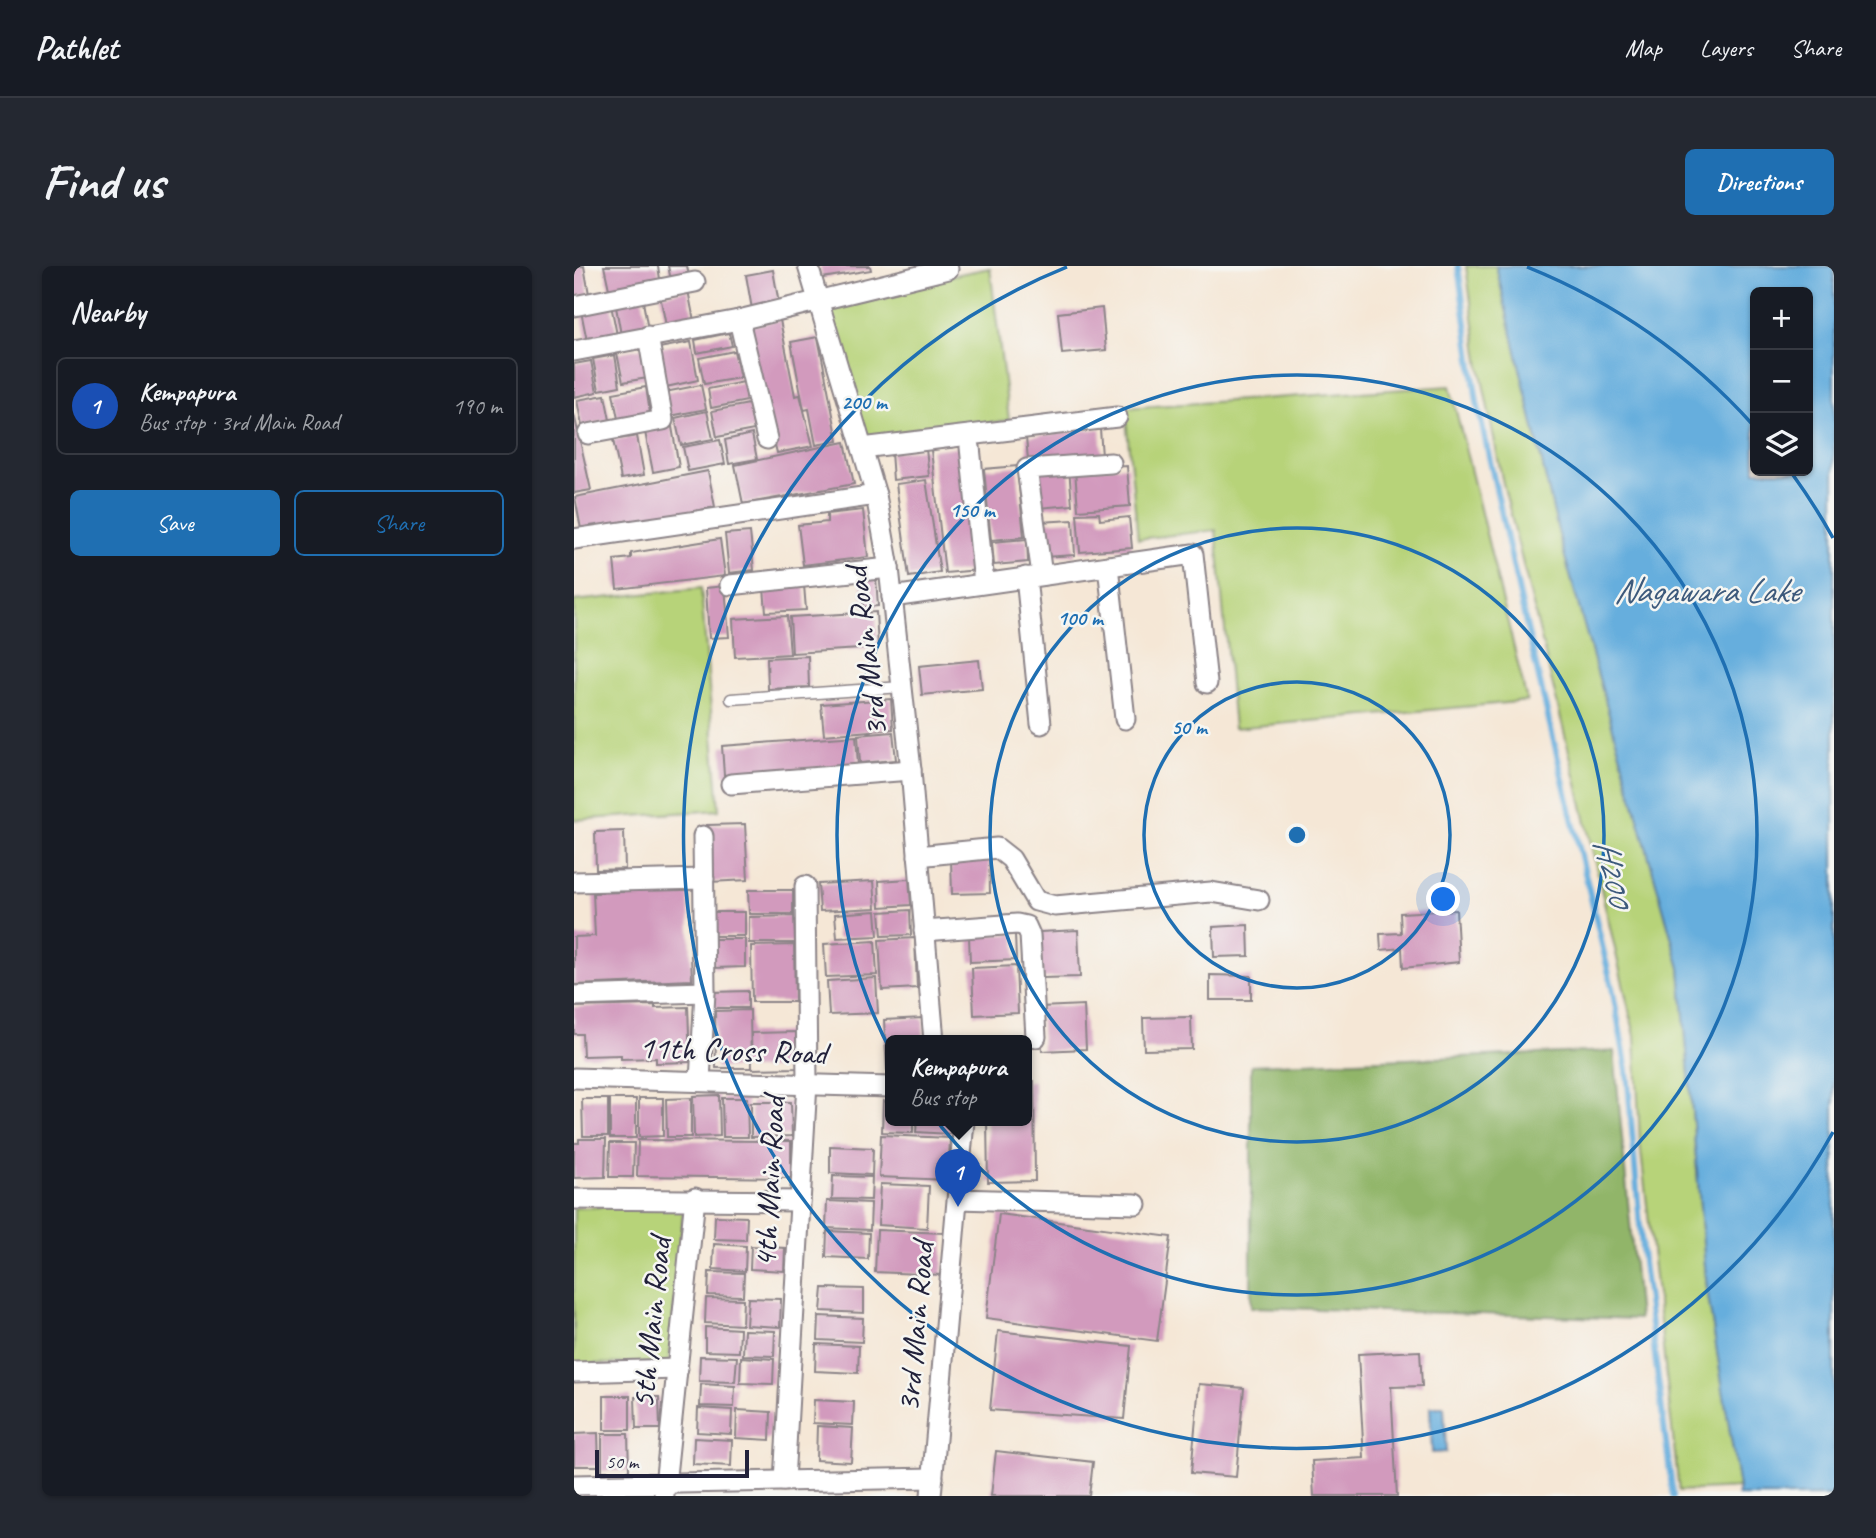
<!DOCTYPE html>
<meta charset="utf-8">
<style>
:root{--surface:#171b24;--page:#242831;--text:#f1f3f6;--muted:#9ea1a6;--line:#363941;--accent:#1f6fb2}
body{margin:0;font-family:Caveat,sans-serif;background:var(--page);color:var(--text)}
.controls{position:absolute;right:21px;top:21px;display:grid;overflow:hidden;border-radius:10px;box-shadow:0 2px 5px #0004}
.controls button{width:63px;height:63px;display:grid;place-items:center;padding:0;border:0;border-bottom:2px solid var(--line);background:var(--surface);color:var(--text);font:35px sans-serif}
.scale{position:absolute;left:21px;bottom:18px;width:154px;box-sizing:border-box;padding-left:7px;border:4px solid #22223b;border-top:0;font-size:19px;line-height:24px;white-space:nowrap;color:#22223b;-webkit-text-stroke:5px #f6f6f2;paint-order:stroke}
.you{position:absolute;left:870px;top:634px;width:24px;height:24px;margin:-18px;border:5px solid #fff;border-radius:50%;background:#1a73e8;box-shadow:0 0 0 10px #1a73e833}
.badge{display:grid;place-items:center;width:46px;height:46px;border-radius:50%;background:var(--accent);color:#fff;font-size:23px;font-weight:700}
.pin{position:absolute;translate:-50% -58px;filter:drop-shadow(0 2px 4px #0008)}
.pin::after{content:'';position:absolute;top:37px;width:24px;height:21px;background:inherit;clip-path:polygon(0 0,100% 0,50% 100%)}
.popup{position:absolute;left:311px;top:769px;width:147px;height:91px;box-sizing:border-box;display:grid;place-content:center;border-radius:10px;background:var(--surface);filter:drop-shadow(0 2px 5px #0005);font-size:23px;white-space:nowrap;color:var(--muted)}
.popup b{font-size:26px;color:var(--text)}
.popup::after{content:'';position:absolute;left:50%;top:100%;margin-left:-14px;border:14px solid transparent;border-top-color:var(--surface)}
.list{margin:0;padding:0;list-style:none}
h2{display:flex;justify-content:space-between;align-items:center;height:91px;margin:0;padding:0 28px;font-size:30px}
h2 small{font-size:23px;font-weight:400;color:var(--muted)}
.list li{display:grid;grid-template-columns:46px 1fr auto;gap:21px;align-items:center;box-sizing:border-box;height:98px;margin:0 14px 14px;padding:0 14px;border:2px solid var(--line);border-radius:10px}
.list b{display:block;font-size:26px;white-space:nowrap}
.list p{margin:0;font-size:23px;white-space:nowrap;color:var(--muted)}
.list em{font-size:23px;font-style:normal;color:var(--muted)}
.actions{display:flex;gap:14px;padding:21px 28px}
.actions a{flex:1;padding:16px 0;border:2px solid var(--accent);border-radius:10px;text-align:center;font-size:24px;color:var(--accent)}
.actions .main{background:var(--accent);color:#fff}
.icon{flex:none;width:38px;height:38px;fill:none;stroke:currentColor;stroke-width:2;stroke-linecap:round;stroke-linejoin:round}
.map{position:relative;flex:none;width:1260px;height:1230px;overflow:hidden;border-radius:10px}
header{display:flex;align-items:center;gap:42px;box-sizing:border-box;height:98px;padding:0 35px;background:var(--surface);border-bottom:2px solid var(--line)}
header strong{font-size:33px}
nav{display:flex;gap:38px;margin-inline-start:auto;font-size:24px}
.intro{display:flex;align-items:center;justify-content:space-between;box-sizing:border-box;height:168px;padding:0 42px}
h1{margin:0;font-size:49px}
.button{padding:18px 32px;border-radius:10px;background:var(--accent);color:#fff;font-size:24px;font-weight:700}
main{display:flex;gap:42px;padding:0 42px}
aside{flex:1;background:var(--surface);border-radius:10px;box-shadow:0 2px 5px #0004}
.map>svg:first-child{display:block}
.green{fill:#b7d379;stroke:#6c7a5a;stroke-width:2}
.forest{fill:#91b569;stroke:#5a6c52;stroke-width:2}
.water{fill:#66aedd;stroke:#44688c;stroke-width:2;fill-rule:evenodd}
.lines{fill:none;stroke-linecap:round;stroke-linejoin:round}
.stream{stroke:#66aedd;stroke-width:6}
.building{fill:#d29abd}
.service-casing{stroke:#8c8488;stroke-width:13}
.minor-casing{stroke:#8c8488;stroke-width:23}
.service{stroke:#fff;stroke-width:10}
.minor{stroke:#fff;stroke-width:19}
.ring{fill:none;stroke:#1f6fb2;stroke-width:3.5}
.labels{text-anchor:middle;dominant-baseline:central;stroke-width:5;stroke-linejoin:round;paint-order:stroke}
.street-label{font-size:33px;fill:#22223b;stroke:#f6f6f2}
.water-label{font-size:35px;font-style:italic;fill:#3d5a7c;stroke:#f6f6f2}
.centre{fill:#1f6fb2;stroke:#f6f6f2;stroke-width:3.5}
.ring-label{font-size:21px;text-anchor:middle;font-weight:bold;fill:#1f6fb2;stroke:#f6f6f2;stroke-width:5;stroke-linejoin:round;paint-order:stroke}
</style>
<header>
<strong>Pathlet</strong>
<nav><a>Map</a><a>Layers</a><a>Share</a></nav>
</header>
<div class="intro"><h1>Find us</h1><a class="button">Directions</a></div>
<main>
<aside>
<h2>Nearby<small></small></h2>
<ul class="list">
<li><span class="badge" style="background:#1a4fb4">1</span><div><b>Kempapura</b><p>Bus stop · 3rd Main Road</p></div><em>190 m</em></li>
</ul>
<div class="actions"><a class="main">Save</a><a>Share</a></div>
</aside>
<div class="map">
<svg width="1260" height="1230" viewBox="0 0 1260 1230">
<rect width="100%" height="100%" fill="#f6f6f2"/>
<filter id="ink" filterUnits="userSpaceOnUse"><feTurbulence type="fractalNoise" baseFrequency=".0143" numOctaves="2"/><feDisplacementMap in="SourceGraphic" scale="14" xChannelSelector="R" yChannelSelector="G"/><feConvolveMatrix kernelMatrix="1 2 1 2 8 2 1 2 1" color-interpolation-filters="sRGB"/></filter>
<filter id="wash" filterUnits="userSpaceOnUse"><feTurbulence type="fractalNoise" baseFrequency=".00686" numOctaves="4" result="noise"/><feDisplacementMap in="SourceGraphic" scale="28" xChannelSelector="R" yChannelSelector="G"/><feGaussianBlur stdDeviation="1.57" result="paint"/><feColorMatrix in="noise" values="0 0 0 0 0 0 0 0 0 0 0 0 0 0 0 0 0 1.4 0 .05"/><feComposite in="paint" operator="in"/></filter>
<g filter="url(#wash)">
<rect width="100%" height="100%" fill="#f5e7d6"/>
<g class="green">
<path d="M 892,0 L 922,0 L 986,273 L 1106,702 L 1133,1024 L 1165,1222 L 1105,1225 L 1066,877 L 1061,770 L 1004,522 L 928,213 L 906,102 Z"/>
<path d="M 416,2 L 435,154 L 293,176 L 253,34 Z"/>
<path d="M 876,120 L 953,435 L 660,462 L 642,264 L 564,273 L 551,142 Z"/>
<path d="M 127,322 L 145,544 L 0,554 L 0,335 Z"/>
<path d="M 110,938 L 95,1097 L 0,1098 L 0,942 Z"/>
</g>
<path class="forest" d="M 1040,785 L 1065,1053 L 677,1041 L 677,799 Z"/>
<g class="water">
<path d="M 922,0 L 1260,0 L 1260,1230 L 1163,1230 L 1165,1222 L 1133,1024 L 1106,702 L 986,273 ZM 1181,26 L 1234,26 L 1234,205 L 1181,205 Z"/>
<path d="M 856,1141 L 870,1141 L 872,1186 L 858,1187 Z"/>
</g>
<g class="lines">
<path class="stream" d="M 884,0 L 903,136 L 950,349 L 1038,721 L 1053,804 L 1069,996 L 1099,1230"/>
</g>
<g id="blocks">
<g class="building">
<path d="M 10,0 L 15,28 L 0,31 L 0,1 Z"/>
<path d="M 30,0 L 84,0 L 86,13 L 35,23 Z"/>
<path d="M 94,0 L 113,0 L 115,10 L 97,14 Z"/>
<path d="M 246,0 L 296,0 L 297,4 L 248,12 Z"/>
<path d="M 199,4 L 205,38 L 178,43 L 172,9 Z"/>
<path d="M 114,24 L 120,55 L 92,60 L 86,29 Z"/>
<path d="M 68,30 L 74,64 L 47,69 L 41,35 Z"/>
<path d="M 37,39 L 43,69 L 13,75 L 7,45 Z"/>
<path d="M 528,42 L 532,84 L 488,88 L 484,47 Z"/>
<path d="M 206,54 L 221,130 L 226,129 L 239,180 L 203,187 L 173,61 Z"/>
<path d="M 155,67 L 158,80 L 123,87 L 121,74 Z"/>
<path d="M 244,71 L 264,175 L 242,179 L 235,143 L 230,144 L 217,76 Z"/>
<path d="M 117,76 L 124,114 L 92,121 L 85,82 Z"/>
<path d="M 68,82 L 74,112 L 49,116 L 43,87 Z"/>
<path d="M 160,85 L 166,112 L 130,118 L 125,92 Z"/>
<path d="M 41,89 L 46,120 L 25,124 L 19,93 Z"/>
<path d="M 17,95 L 23,126 L 0,131 L 0,98 Z"/>
<path d="M 170,116 L 173,135 L 137,142 L 134,123 Z"/>
<path d="M 127,119 L 132,143 L 96,150 L 91,126 Z"/>
<path d="M 72,121 L 76,147 L 44,153 L 39,127 Z"/>
<path d="M 31,129 L 36,154 L 8,160 L 3,134 Z"/>
<path d="M 175,138 L 180,164 L 143,171 L 138,145 Z"/>
<path d="M 133,145 L 139,173 L 107,179 L 101,152 Z"/>
<path d="M 0,148 L 17,224 L 0,227 Z"/>
<path d="M 98,161 L 105,201 L 79,206 L 71,166 Z"/>
<path d="M 526,163 L 528,190 L 454,194 L 452,171 Z"/>
<path d="M 178,168 L 183,193 L 155,198 L 151,174 Z"/>
<path d="M 63,170 L 70,209 L 47,213 L 39,174 Z"/>
<path d="M 146,174 L 151,198 L 114,205 L 109,181 Z"/>
<path d="M 271,176 L 280,218 L 169,238 L 161,199 Z"/>
<path d="M 390,180 L 405,304 L 371,307 L 357,184 Z"/>
<path d="M 352,183 L 355,210 L 319,214 L 317,186 Z"/>
<path d="M 443,200 L 450,271 L 417,274 L 410,203 Z"/>
<path d="M 553,200 L 556,240 L 504,244 L 501,204 Z"/>
<path d="M 495,202 L 498,239 L 464,242 L 461,205 Z"/>
<path d="M 134,205 L 141,241 L 58,258 L 57,254 L 7,263 L 1,231 Z"/>
<path d="M 352,214 L 366,306 L 335,311 L 322,218 Z"/>
<path d="M 289,244 L 294,291 L 229,299 L 224,259 L 253,256 L 253,248 Z"/>
<path d="M 525,247 L 526,254 L 555,251 L 558,282 L 506,286 L 503,248 Z"/>
<path d="M 499,254 L 501,289 L 469,291 L 466,256 Z"/>
<path d="M 176,266 L 180,304 L 155,307 L 151,268 Z"/>
<path d="M 146,273 L 151,310 L 43,323 L 40,294 L 57,292 L 57,287 Z"/>
<path d="M 453,273 L 454,296 L 420,299 L 418,276 Z"/>
<path d="M 302,311 L 304,340 L 289,341 L 287,312 Z"/>
<path d="M 230,319 L 232,344 L 192,346 L 190,322 Z"/>
<path d="M 151,320 L 155,371 L 135,372 L 132,322 Z"/>
<path d="M 302,346 L 304,382 L 218,387 L 216,351 Z"/>
<path d="M 213,350 L 216,388 L 161,391 L 159,353 Z"/>
<path d="M 234,390 L 235,421 L 194,423 L 193,392 Z"/>
<path d="M 405,394 L 408,423 L 348,429 L 345,400 Z"/>
<path d="M 317,433 L 319,463 L 250,469 L 247,438 Z"/>
<path d="M 319,466 L 322,494 L 286,497 L 284,469 Z"/>
<path d="M 282,470 L 284,499 L 150,509 L 148,480 Z"/>
<path d="M 171,558 L 174,614 L 136,616 L 133,559 Z"/>
<path d="M 50,565 L 51,603 L 22,604 L 21,566 Z"/>
<path d="M 415,590 L 416,627 L 378,628 L 377,592 Z"/>
<path d="M 335,613 L 337,639 L 306,641 L 305,615 Z"/>
<path d="M 300,615 L 302,642 L 246,645 L 244,618 Z"/>
<path d="M 114,618 L 118,714 L 0,719 L 0,671 L 21,670 L 19,627 L 49,626 L 49,621 Z"/>
<path d="M 174,624 L 219,624 L 219,648 L 175,648 Z"/>
<path d="M 336,644 L 337,669 L 308,670 L 306,646 Z"/>
<path d="M 882,644 L 885,696 L 829,702 L 828,682 L 807,684 L 806,668 L 827,667 L 826,647 Z"/>
<path d="M 302,645 L 304,670 L 263,672 L 261,648 Z"/>
<rect x="138" y="646" width="33" height="24"/>
<path d="M 220,650 L 221,677 L 175,677 L 175,651 Z"/>
<path d="M 674,659 L 675,690 L 640,691 L 639,661 Z"/>
<path d="M 504,664 L 506,711 L 468,712 L 466,666 Z"/>
<path d="M 441,668 L 442,694 L 396,696 L 395,670 Z"/>
<path d="M 341,672 L 343,722 L 308,724 L 305,674 Z"/>
<path d="M 139,673 L 171,673 L 171,701 L 139,702 Z"/>
<path d="M 301,675 L 303,709 L 252,711 L 250,678 Z"/>
<path d="M 220,679 L 221,736 L 178,736 L 177,680 Z"/>
<path d="M 442,700 L 444,747 L 400,749 L 398,702 Z"/>
<path d="M 636,709 L 677,710 L 677,734 L 636,734 Z"/>
<path d="M 302,712 L 304,747 L 255,749 L 253,715 Z"/>
<path d="M 174,725 L 174,742 L 138,742 L 138,726 Z"/>
<path d="M 81,739 L 81,742 L 114,741 L 116,796 L 82,797 L 82,792 L 47,793 L 47,789 L 9,790 L 8,768 L 0,768 L 0,741 Z"/>
<path d="M 510,739 L 512,783 L 468,785 L 466,741 Z"/>
<path d="M 176,744 L 177,802 L 142,802 L 141,745 Z"/>
<path d="M 617,751 L 618,783 L 570,784 L 569,752 Z"/>
<path d="M 349,752 L 350,775 L 316,775 L 316,805 L 313,805 L 310,754 Z"/>
<path d="M 222,766 L 223,802 L 178,803 L 177,767 Z"/>
<path d="M 452,815 L 460,815 L 461,915 L 414,916 L 413,855 L 452,855 Z"/>
<path d="M 145,829 L 146,870 L 120,871 L 119,830 Z"/>
<path d="M 65,832 L 89,832 L 89,870 L 65,871 Z"/>
<path d="M 117,832 L 117,871 L 93,871 L 92,833 Z"/>
<path d="M 148,832 L 173,832 L 174,871 L 149,871 Z"/>
<path d="M 8,833 L 34,833 L 34,870 L 9,870 Z"/>
<rect x="36" y="833" width="26" height="39"/>
<path d="M 309,835 L 316,836 L 316,855 L 339,855 L 339,867 L 308,866 Z"/>
<path d="M 177,836 L 217,836 L 218,870 L 177,871 Z"/>
<path d="M 343,855 L 377,855 L 376,868 L 342,866 Z"/>
<path d="M 307,869 L 376,872 L 374,914 L 305,911 Z"/>
<path d="M 5,873 L 32,873 L 31,911 L 0,912 L 0,877 L 5,877 Z"/>
<path d="M 64,874 L 217,875 L 217,912 L 63,910 Z"/>
<path d="M 36,877 L 60,877 L 59,911 L 35,911 Z"/>
<path d="M 256,880 L 299,882 L 298,909 L 256,907 Z"/>
<path d="M 259,910 L 298,911 L 297,934 L 258,933 Z"/>
<path d="M 306,918 L 355,920 L 353,962 L 304,959 Z"/>
<path d="M 253,935 L 297,937 L 296,964 L 252,962 Z"/>
<path d="M 425,948 L 597,971 L 583,1075 L 412,1052 Z"/>
<path d="M 141,950 L 173,951 L 172,974 L 140,973 Z"/>
<path d="M 303,964 L 370,967 L 368,1009 L 301,1006 Z"/>
<path d="M 253,965 L 295,967 L 294,993 L 252,991 Z"/>
<path d="M 140,978 L 172,980 L 171,1005 L 139,1003 Z"/>
<path d="M 177,980 L 211,982 L 210,1005 L 176,1003 Z"/>
<path d="M 135,1006 L 170,1007 L 169,1030 L 134,1029 Z"/>
<path d="M 249,1022 L 290,1023 L 290,1047 L 247,1045 Z"/>
<path d="M 132,1032 L 169,1033 L 168,1059 L 131,1057 Z"/>
<path d="M 174,1032 L 207,1033 L 206,1061 L 172,1059 Z"/>
<path d="M 245,1050 L 289,1052 L 288,1076 L 244,1074 Z"/>
<path d="M 131,1061 L 166,1063 L 165,1086 L 131,1085 Z"/>
<path d="M 170,1064 L 201,1065 L 200,1090 L 169,1089 Z"/>
<path d="M 424,1065 L 557,1080 L 550,1153 L 416,1144 Z"/>
<path d="M 242,1078 L 285,1080 L 284,1107 L 241,1105 Z"/>
<path d="M 846,1085 L 848,1120 L 817,1121 L 823,1230 L 740,1230 L 738,1195 L 790,1192 L 784,1088 Z"/>
<path d="M 126,1090 L 163,1091 L 161,1116 L 125,1115 Z"/>
<path d="M 167,1091 L 200,1093 L 199,1118 L 166,1117 Z"/>
<path d="M 127,1118 L 161,1120 L 160,1141 L 126,1140 Z"/>
<path d="M 625,1118 L 670,1122 L 662,1211 L 617,1207 Z"/>
<rect x="30" y="1130" width="26" height="34"/>
<path d="M 61,1131 L 85,1131 L 86,1163 L 62,1163 Z"/>
<path d="M 240,1134 L 280,1136 L 279,1159 L 239,1157 Z"/>
<path d="M 124,1142 L 158,1144 L 157,1168 L 123,1166 Z"/>
<path d="M 163,1144 L 197,1146 L 196,1174 L 162,1172 Z"/>
<path d="M 243,1160 L 279,1162 L 277,1196 L 242,1194 Z"/>
<path d="M 24,1167 L 25,1200 L 0,1200 L 0,1168 Z"/>
<path d="M 28,1168 L 54,1168 L 55,1205 L 28,1205 Z"/>
<path d="M 120,1172 L 158,1174 L 157,1200 L 119,1198 Z"/>
<path d="M 422,1185 L 519,1196 L 515,1230 L 417,1230 Z"/>
</g>
</g>
</g>
<g filter="url(#ink)">
<use href="#blocks" fill-opacity="0" stroke="#8c8488" stroke-width="2"/>
<g class="lines">
<defs>
<path id="service" d="M 157,433 L 328,421"/>
<g id="minor">
<path d="M 234,0 L 302,229 L 315,302 L 337,504 L 360,775"/>
<path d="M 0,40 L 121,16"/>
<path d="M 165,54 L 193,173"/>
<path d="M 0,85 L 165,54 L 374,3 L 373,0"/>
<path d="M 14,168 L 89,154 L 74,70"/>
<path d="M 396,181 L 410,317"/>
<path d="M 288,182 L 543,151"/>
<path d="M 0,273 L 302,229"/>
<path d="M 534,300 L 551,453"/>
<path d="M 468,309 L 453,203 L 537,197"/>
<path d="M 452,311 L 467,458"/>
<path d="M 156,319 L 315,302"/>
<path d="M 318,331 L 619,288 L 633,417"/>
<path d="M 157,518 L 337,504"/>
<path d="M 344,590 L 423,582 L 437,593 L 462,635 L 481,640 L 637,626 L 685,634"/>
<path d="M 0,616 L 130,613"/>
<path d="M 350,665 L 443,658 L 452,660 L 456,669 L 462,771"/>
<path d="M 0,730 L 131,726"/>
<path d="M 0,812 L 316,821"/>
<path d="M 126,815 L 131,726 L 129,570"/>
<path d="M 0,933 L 226,935"/>
<path d="M 384,933 L 562,938"/>
<path d="M 0,1106 L 104,1103"/>
<path d="M 210,1215 L 233,817 L 231,620"/>
<path d="M 0,1219 L 359,1212"/>
<path d="M 90,1229 L 121,932"/>
<path d="M 357,1230 L 390,855"/>
</g>
</defs>
<use href="#service" class="service-casing"/>
<use href="#minor" class="minor-casing"/>
<use href="#service" class="service"/>
<use href="#minor" class="minor"/>
</g>
</g>
<g class="ring">
<circle cx="723" cy="569" r="153"/>
<circle cx="723" cy="569" r="307"/>
<circle cx="723" cy="569" r="460"/>
<path d="M1259 866A613 613 0 1 1 493 1M953 1A613 613 0 0 1 1179 159M1219 209A613 613 0 0 1 1259 272"/>
</g>
<g class="labels">
<g class="street-label">
<text transform="translate(292 386) rotate(-97)">3rd Main Road</text>
<text transform="translate(159 784) rotate(2)">11th Cross Road</text>
<text transform="translate(195 916) rotate(-87)">4th Main Road</text>
<text transform="translate(77 1057) rotate(-84)">5th Main Road</text>
<text transform="translate(341 1061) rotate(-85)">3rd Main Road</text>
</g>
<g class="water-label">
<text x="1132" y="324">Nagawara Lake</text>
<text transform="translate(1039 606) rotate(77)">H200</text>
</g>
</g>
<circle cx="723" cy="569" r="10" class="centre"/>
<g class="ring-label">
<text x="290" y="143">200 m</text>
<text x="398" y="251">150 m</text>
<text x="506" y="359">100 m</text>
<text x="615" y="468">50 m</text>
</g>
</svg>
<div class="controls">
<button>+</button>
<button>−</button>
<button><svg class="icon" aria-label="layers" viewBox="0 0 24 24"><path d="M12 4l9 5-9 5-9-5zM3 14l9 5 9-5"/></svg></button>
</div>
<div class="scale">50 m</div>
<div class="you"></div>
<div class="pin badge" style="left:384px;top:941px;background:#1a4fb4">1</div>
<div class="popup"><b>Kempapura</b>Bus stop</div>
</div>
</main>
